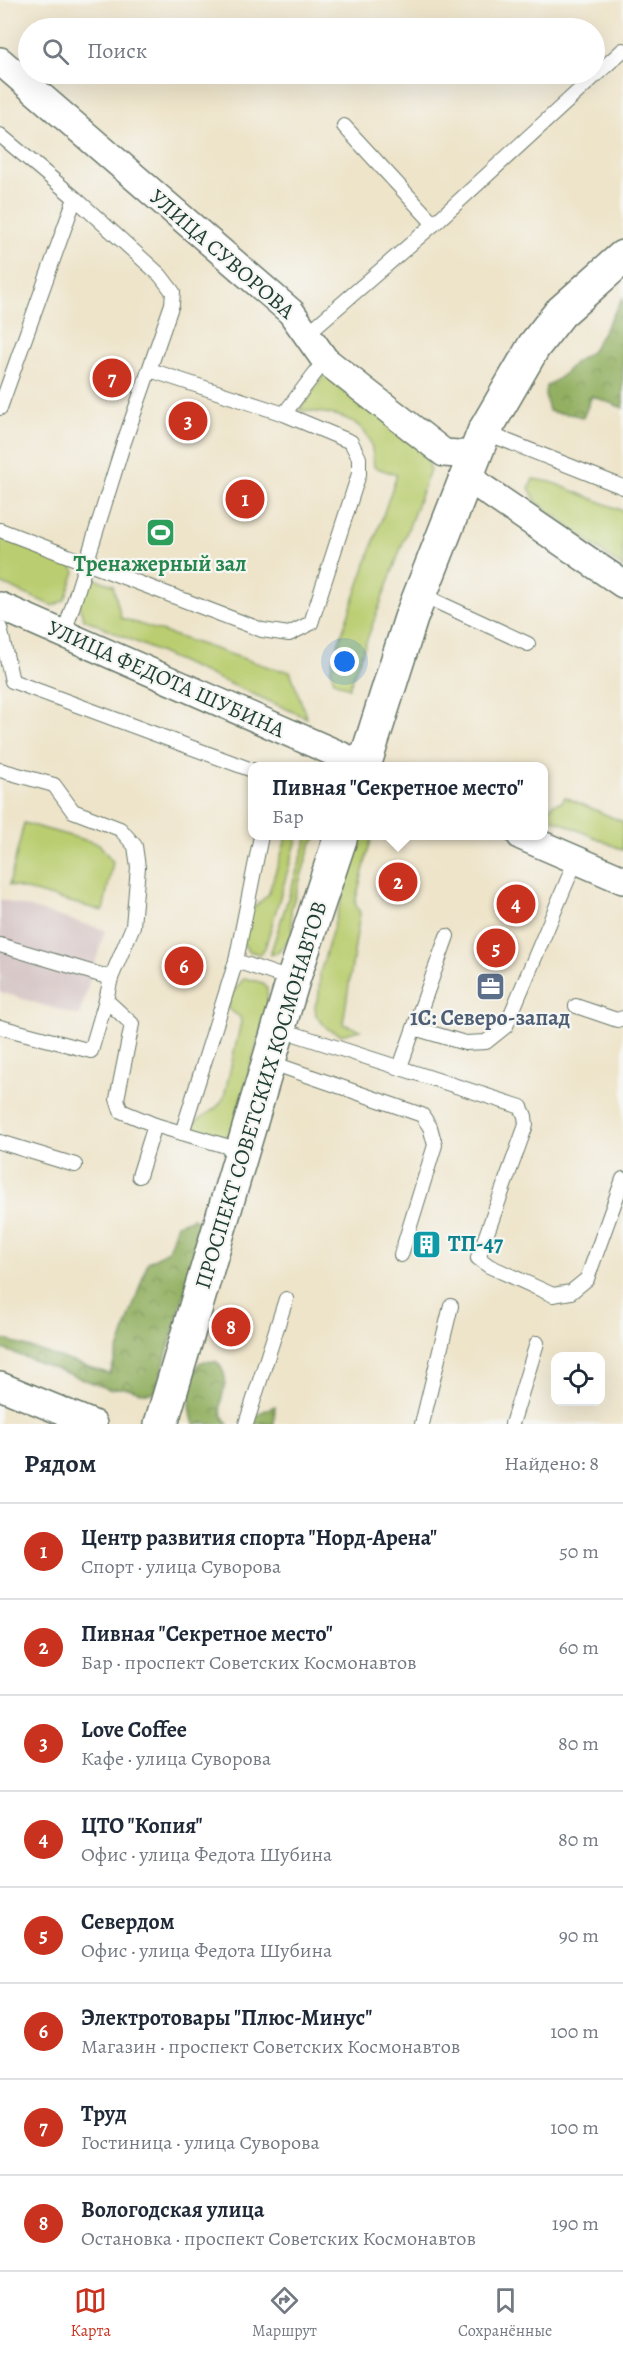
<!DOCTYPE html>
<html lang="ru">
<meta charset="utf-8">
<style>
:root{--surface:#fff;--page:#f2f2f3;--text:#1f2937;--muted:#747a83;--line:#e0e1e3;--accent:#c8321e}
body{margin:0;font-family:Alegreya,serif;background:var(--page);color:var(--text)}
.controls{position:absolute;right:18px;bottom:18px;display:grid;overflow:hidden;border-radius:12px;box-shadow:0 6px 24px #0002}
.controls button{width:54px;height:54px;display:grid;place-items:center;padding:0;border:0;border-bottom:2px solid var(--line);background:var(--surface);color:var(--text);font:30px sans-serif}
.you{position:absolute;left:345px;top:662px;width:21px;height:21px;margin:-15px;border:4px solid #fff;border-radius:50%;background:#1a73e8;box-shadow:0 0 0 9px #1a73e833}
.badge{display:grid;place-items:center;width:39px;height:39px;border-radius:50%;background:var(--accent);color:#fff;font-size:20px;font-weight:700}
.pin{position:absolute;translate:-50% -50%;border:3px solid #fff;box-shadow:0 2px 6px #0006}
.popup{position:absolute;left:248px;top:762px;width:300px;height:78px;box-sizing:border-box;display:grid;place-content:center;border-radius:12px;background:var(--surface);filter:drop-shadow(0 2px 4px #0005);font-size:20px;white-space:nowrap;color:var(--muted)}
.popup b{font-size:22px;color:var(--text)}
.popup::after{content:'';position:absolute;left:50%;top:100%;margin-left:-12px;border:12px solid transparent;border-top-color:var(--surface)}
.list{margin:0;padding:0;list-style:none}
h2{display:flex;justify-content:space-between;align-items:center;height:78px;margin:0;padding:0 24px;font-size:26px}
h2 small{font-size:20px;font-weight:400;color:var(--muted)}
.list li{display:grid;grid-template-columns:39px 1fr auto;gap:18px;align-items:center;box-sizing:border-box;height:96px;padding:0 24px;border-top:2px solid var(--line)}
.list b{display:block;font-size:22px;white-space:nowrap}
.list p{margin:0;font-size:20px;white-space:nowrap;color:var(--muted)}
.list em{font-size:20px;font-style:normal;color:var(--muted)}
.icon{flex:none;width:33px;height:33px;fill:none;stroke:currentColor;stroke-width:2;stroke-linecap:round;stroke-linejoin:round}
.map{position:relative;flex:none;width:623px;height:1424px;overflow:hidden}
.search{position:absolute;background:var(--surface);box-shadow:0 6px 24px #0002;left:18px;right:18px;top:18px;height:66px;display:flex;align-items:center;gap:15px;box-sizing:border-box;padding:0 21px;border-radius:33px;color:var(--muted);font-size:22px}
.sheet{height:846px;background:var(--surface)}
nav{display:flex;justify-content:space-around;align-items:center;box-sizing:border-box;height:84px;border-top:2px solid var(--line);background:var(--surface);font-size:16px;color:var(--muted)}
nav a{display:grid;justify-items:center;gap:3px}
nav .on{color:var(--accent)}
.map>svg:first-child{display:block}
.industrial{fill:#d2bfc0}
.green{fill:#bacd70;stroke:#6c8552;stroke-width:1.5}
.forest{fill:url(#forest-crowns);stroke:#59764b;stroke-width:1.5}
.lines{fill:none;stroke-linecap:round;stroke-linejoin:round}
.service-casing{stroke:#677768;stroke-width:16}
.minor-casing{stroke:#677768;stroke-width:30}
.primary-casing{stroke:#677768;stroke-width:36}
.service{stroke:#fff;stroke-width:14}
.minor{stroke:#fff;stroke-width:27}
.primary{stroke:#fff;stroke-width:33}
.labels{text-anchor:middle;dominant-baseline:central;stroke-width:4.5;stroke-linejoin:round;paint-order:stroke}
.street-label{font-size:22px;fill:#1f3d34;stroke:#f6f6f2}
.leisure-label{font-size:22px;font-weight:bold;fill:#27864d;stroke:#f6f6f2}
.service-label{font-size:22px;font-weight:bold;fill:#4e5e75;stroke:#f6f6f2}
.culture-label{font-size:22px;font-weight:bold;fill:#0d838f;stroke:#f6f6f2;text-anchor:start}
</style>
<div class="map">
<svg width="623" height="1424" viewBox="0 0 623 1424">
<defs>
<pattern id="forest-crowns" width="20" height="18" patternUnits="userSpaceOnUse" patternTransform="scale(1.5)"><rect width="20" height="18" fill="#93b062"/><path d="M2 6a3 3 0 1 1 6 0M12 15a3 3 0 1 1 6 0" fill="none" stroke="#779052"/></pattern>
</defs>
<rect width="100%" height="100%" fill="#f6f6f2"/>
<filter id="ink" filterUnits="userSpaceOnUse"><feTurbulence type="fractalNoise" baseFrequency=".0167" numOctaves="2"/><feDisplacementMap in="SourceGraphic" scale="12" xChannelSelector="R" yChannelSelector="G"/><feConvolveMatrix kernelMatrix="1 2 1 2 8 2 1 2 1" color-interpolation-filters="sRGB"/></filter>
<filter id="wash" filterUnits="userSpaceOnUse"><feTurbulence type="fractalNoise" baseFrequency=".008" numOctaves="4" result="noise"/><feDisplacementMap in="SourceGraphic" scale="24" xChannelSelector="R" yChannelSelector="G"/><feGaussianBlur stdDeviation="1.35" result="paint"/><feColorMatrix in="noise" values="0 0 0 0 0 0 0 0 0 0 0 0 0 0 0 0 0 1.4 0 .05"/><feComposite in="paint" operator="in"/></filter>
<g filter="url(#wash)">
<rect width="100%" height="100%" fill="#eee4ca"/>
<path class="industrial" d="M 0,899 L 105,930 L 79,1016 L 0,992 Z"/>
<g class="green">
<path d="M 325,374 L 428,452 L 430,470 L 349,688 L 334,681 L 331,669 L 333,659 L 397,475 L 374,467 C 373,458 373,447 369,439 C 356,413 324,413 299,410 Z"/>
<path d="M 533,479 L 551,482 L 623,511 L 623,568 L 536,501 L 529,488 Z"/>
<path d="M 0,537 L 71,564 L 75,572 L 65,600 L 53,606 L 0,583 Z"/>
<path d="M 87,576 L 113,585 L 121,618 L 275,669 L 290,671 L 307,718 L 84,619 L 79,606 Z"/>
<path d="M 565,797 L 623,822 L 623,850 L 544,815 L 553,804 L 562,802 Z"/>
<path d="M 24,823 L 99,844 L 113,862 L 103,911 L 9,885 Z"/>
<path d="M 287,836 L 298,836 L 265,948 L 260,954 L 248,951 L 240,938 L 245,915 L 268,895 Z"/>
<path d="M 308,836 L 319,836 L 311,844 L 291,909 L 292,936 L 277,953 L 270,955 Z"/>
<path d="M 360,836 L 372,836 L 355,903 L 360,913 L 343,1024 L 360,1030 L 341,1035 L 328,1029 L 316,1016 L 315,1006 L 319,994 L 320,973 Z"/>
<path d="M 244,978 L 263,983 L 267,988 L 268,1005 L 235,1121 L 230,1134 L 221,1140 L 193,1132 L 191,1127 C 200,1114 217,1113 224,1097 L 241,1022 L 240,1017 L 228,1009 L 231,995 Z"/>
</g>
<g class="forest">
<path d="M 623,298 L 623,408 L 592,396 L 583,418 C 571,412 561,415 549,411 L 545,395 L 546,387 L 563,375 L 574,363 L 592,351 Z"/>
<path d="M 192,1218 L 200,1222 L 203,1230 L 156,1391 C 145,1396 142,1392 131,1389 C 124,1387 116,1388 109,1389 L 0,1348 L 0,1338 L 110,1374 L 148,1262 L 168,1251 L 177,1224 Z"/>
<path d="M 205,1361 L 217,1362 C 239,1386 207,1402 228,1424 L 194,1424 C 187,1405 190,1381 199,1363 Z"/>
<path d="M 275,1406 L 274,1424 L 251,1424 L 259,1413 Z"/>
</g>
</g>
<g filter="url(#ink)">
<g class="lines">
<defs>
<g id="service">
<path d="M 344,126 L 434,224"/>
<path d="M 0,135 L 75,198 L 160,275 L 173,292 L 172,304 L 123,445 L 64,634"/>
<path d="M 308,333 L 434,224 L 623,50"/>
<path d="M 0,408 L 75,198"/>
<path d="M 284,414 L 325,360"/>
<path d="M 484,432 L 623,487"/>
<path d="M 0,530 L 262,630 L 289,634 L 311,623 L 359,474 L 359,458 L 351,442 L 284,414 L 150,370"/>
<path d="M 420,594 L 528,644"/>
<path d="M 0,628 L 12,681 L 252,770"/>
<path d="M 0,770 L 54,785 L 73,811 L 120,829 L 135,846 L 138,867 L 133,926 L 111,978 L 106,1000 L 132,1024 L 117,1099 L 121,1111 L 155,1125 L 243,1151"/>
<path d="M 0,945 L 111,978"/>
<path d="M 236,961 L 293,980"/>
<path d="M 576,1006 L 617,1020 L 623,1018"/>
<path d="M 0,1027 L 91,1051 L 106,1000"/>
<path d="M 414,1028 L 465,1043 L 486,1042 L 506,1026 L 576,860"/>
<path d="M 279,1029 L 521,1107 L 525,1116 L 526,1125 L 478,1258 L 489,1266 L 553,1295 L 571,1292 L 587,1279 L 623,1179"/>
<path d="M 269,1062 L 422,1115 L 430,1127 L 435,1145 L 401,1255"/>
<path d="M 400,1067 L 447,936"/>
<path d="M 182,1133 L 236,961 L 261,836"/>
<path d="M 0,1142 L 75,1165"/>
<path d="M 139,1176 L 155,1125"/>
<path d="M 246,1424 L 286,1299"/>
<path d="M 422,1424 L 451,1306"/>
<path d="M 512,1424 L 537,1343"/>
</g>
<g id="minor">
<path d="M 0,61 L 291,312 L 325,360 L 444,453 L 474,455"/>
<path d="M 465,476 L 623,584"/>
<path d="M 0,606 L 365,766"/>
<path d="M 521,836 L 623,880"/>
<path d="M 0,1386 L 93,1424"/>
</g>
<g id="primary">
<path d="M 364,766 L 411,618 L 484,432 L 534,346 L 560,313 L 623,257"/>
<path d="M 161,1424 L 293,980 L 341,836"/>
</g>
</defs>
<use href="#service" class="service-casing"/>
<use href="#minor" class="minor-casing"/>
<use href="#primary" class="primary-casing"/>
<use href="#service" class="service"/>
<use href="#minor" class="minor"/>
<use href="#primary" class="primary"/>
</g>
</g>
<defs>
<symbol id="stadium-square" viewBox="-11 -11 22 22"><rect x="-9" y="-9" width="18" height="18" rx="4" fill="#2e9e5b" stroke="#f6f6f2"/><path d="M0-5a6.5 5 0 1 0 0 10a6.5 5 0 1 0 0-10ZM-3.5-1.8h7v3.6h-7Z" fill="#fff"/></symbol>
<symbol id="office-square" viewBox="-11 -11 22 22"><rect x="-9" y="-9" width="18" height="18" rx="4" fill="#5c6f8a" stroke="#f6f6f2"/><path d="M-6-3h4V-5.5h4V-3h4V5H-6ZM-1-4.5V-3h2v-1.5ZM-6 0V1H6V0Z" fill="#fff"/></symbol>
<symbol id="building-square" viewBox="-11 -11 22 22"><rect x="-9" y="-9" width="18" height="18" rx="4" fill="#0f9aa8" stroke="#f6f6f2"/><path d="M-4-6H4V6H1V3H-1V6H-4ZM-2.5-4.3h1.7v1.8h-1.7ZM.8-4.3h1.7v1.8H.8ZM-2.5-1h1.7V.8h-1.7ZM.8-1h1.7V.8H.8Z" fill="#fff"/></symbol>
</defs>
<g fill-rule="evenodd">
<use href="#stadium-square" x="144" y="516" width="33" height="33"/>
<use href="#office-square" x="474" y="970" width="33" height="33"/>
<use href="#building-square" x="410" y="1228" width="33" height="33"/>
</g>
<g class="labels">
<g class="street-label">
<text transform="translate(222 254) rotate(41)">УЛИЦА СУВОРОВА</text>
<text transform="translate(166 679) rotate(24)">УЛИЦА ФЕДОТА ШУБИНА</text>
<text transform="translate(261 1095) rotate(-73)">ПРОСПЕКТ СОВЕТСКИХ КОСМОНАВТОВ</text>
</g>
<g class="leisure-label">
<text x="160" y="564">Тренажерный зал</text>
</g>
<g class="service-label">
<text x="490" y="1018">1С: Северо-запад</text>
</g>
<g class="culture-label">
<text x="448" y="1244">ТП-47</text>
</g>
</g>
</svg>
<div class="controls">
<button><svg class="icon" aria-label="locate" viewBox="0 0 24 24"><circle cx="12" cy="12" r="6"/><path d="M12 2v4M12 18v4M2 12h4M18 12h4"/></svg></button>
</div>
<div class="you"></div>
<div class="pin badge" style="left:245px;top:499px">1</div>
<div class="pin badge" style="left:398px;top:882px">2</div>
<div class="popup"><b>Пивная &quot;Секретное место&quot;</b>Бар</div>
<div class="pin badge" style="left:188px;top:421px">3</div>
<div class="pin badge" style="left:516px;top:904px">4</div>
<div class="pin badge" style="left:496px;top:948px">5</div>
<div class="pin badge" style="left:184px;top:966px">6</div>
<div class="pin badge" style="left:112px;top:378px">7</div>
<div class="pin badge" style="left:231px;top:1327px">8</div>
<div class="search"><svg class="icon" aria-label="search" viewBox="0 0 24 24"><circle cx="10" cy="10" r="6"/><path d="M15 15l6 6"/></svg>Поиск</div>
</div>
<section class="sheet">
<h2>Рядом<small>Найдено: 8</small></h2>
<ul class="list">
<li><span class="badge">1</span><div><b>Центр развития спорта &quot;Норд-Арена&quot;</b><p>Спорт · улица Суворова</p></div><em>50 m</em></li>
<li><span class="badge">2</span><div><b>Пивная &quot;Секретное место&quot;</b><p>Бар · проспект Советских Космонавтов</p></div><em>60 m</em></li>
<li><span class="badge">3</span><div><b>Love Coffee</b><p>Кафе · улица Суворова</p></div><em>80 m</em></li>
<li><span class="badge">4</span><div><b>ЦТО &quot;Копия&quot;</b><p>Офис · улица Федота Шубина</p></div><em>80 m</em></li>
<li><span class="badge">5</span><div><b>Севердом</b><p>Офис · улица Федота Шубина</p></div><em>90 m</em></li>
<li><span class="badge">6</span><div><b>Электротовары &quot;Плюс-Минус&quot;</b><p>Магазин · проспект Советских Космонавтов</p></div><em>100 m</em></li>
<li><span class="badge">7</span><div><b>Труд</b><p>Гостиница · улица Суворова</p></div><em>100 m</em></li>
<li><span class="badge">8</span><div><b>Вологодская улица</b><p>Остановка · проспект Советских Космонавтов</p></div><em>190 m</em></li>
</ul>
</section>
<nav>
<a class="on"><svg class="icon" aria-label="map" viewBox="0 0 24 24"><path d="M3 6l6-2 6 2 6-2v14l-6 2-6-2-6 2zM9 4v14M15 6v14"/></svg>Карта</a>
<a><svg class="icon" aria-label="directions" viewBox="0 0 24 24"><path d="M12 3l9 9-9 9-9-9zM9 14v-3h6M13 9l2 2-2 2"/></svg>Маршрут</a>
<a><svg class="icon" aria-label="saved" viewBox="0 0 24 24"><path d="M7 4h10v16l-5-4-5 4z"/></svg>Сохранённые</a>
</nav>
